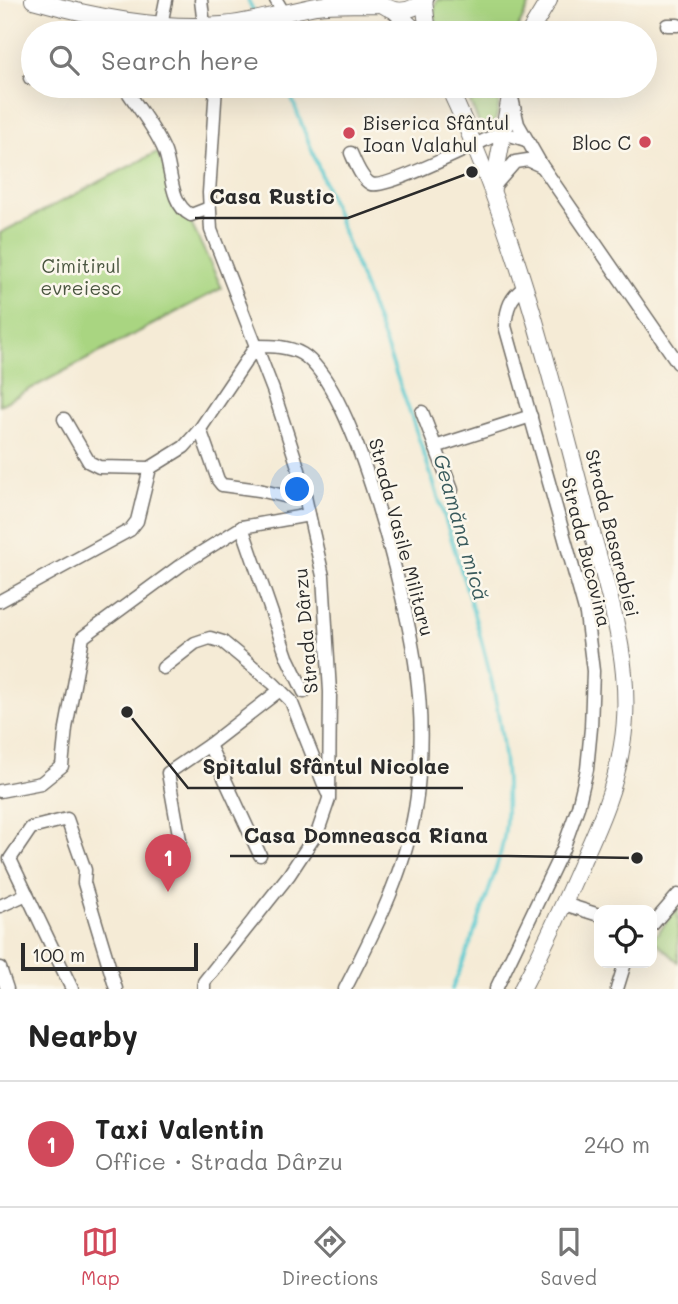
<!DOCTYPE html>
<meta charset="utf-8">
<style>
:root{--surface:#fff;--page:#f6f6f6;--text:#222;--muted:#767676;--line:#e0e0e0;--accent:#d1495b}
body{margin:0;font-family:Mali,sans-serif;background:var(--page);color:var(--text)}
.controls{position:absolute;right:21px;bottom:21px;display:grid;overflow:hidden;border-radius:14px;box-shadow:0 7px 28px #0002}
.controls button{width:63px;height:63px;display:grid;place-items:center;padding:0;border:0;border-bottom:2px solid var(--line);background:var(--surface);color:var(--text);font:35px sans-serif}
.scale{position:absolute;left:21px;bottom:18px;width:177px;box-sizing:border-box;padding-left:7px;border:4px solid #2b2b2b;border-top:0;font-size:19px;line-height:24px;white-space:nowrap;color:#2b2b2b;-webkit-text-stroke:5px #fbf7ec;paint-order:stroke}
.you{position:absolute;left:298px;top:490px;width:24px;height:24px;margin:-18px;border:5px solid #fff;border-radius:50%;background:#1a73e8;box-shadow:0 0 0 10px #1a73e833}
.badge{display:grid;place-items:center;width:46px;height:46px;border-radius:50%;background:var(--accent);color:#fff;font-size:23px;font-weight:700}
.pin{position:absolute;translate:-50% -58px;filter:drop-shadow(0 2px 4px #0008)}
.pin::after{content:'';position:absolute;top:37px;width:24px;height:21px;background:inherit;clip-path:polygon(0 0,100% 0,50% 100%)}
.list{margin:0;padding:0;list-style:none}
h2{display:flex;justify-content:space-between;align-items:center;height:91px;margin:0;padding:0 28px;font-size:30px}
h2 small{font-size:23px;font-weight:400;color:var(--muted)}
.list li{display:grid;grid-template-columns:46px 1fr auto;gap:21px;align-items:center;box-sizing:border-box;height:126px;padding:0 28px;border-top:2px solid var(--line)}
.list b{display:block;font-size:26px;white-space:nowrap}
.list p{margin:0;font-size:23px;white-space:nowrap;color:var(--muted)}
.list em{font-size:23px;font-style:normal;color:var(--muted)}
.icon{flex:none;width:38px;height:38px;fill:none;stroke:currentColor;stroke-width:2;stroke-linecap:round;stroke-linejoin:round}
.map{position:relative;flex:none;width:678px;height:989px;overflow:hidden}
.search{position:absolute;background:var(--surface);box-shadow:0 7px 28px #0002;left:21px;right:21px;top:21px;height:77px;display:flex;align-items:center;gap:18px;box-sizing:border-box;padding:0 24px;border-radius:38px;color:var(--muted);font-size:26px}
.sheet{height:217px;background:var(--surface)}
nav{display:flex;justify-content:space-around;align-items:center;box-sizing:border-box;height:98px;border-top:2px solid var(--line);background:var(--surface);font-size:19px;color:var(--muted)}
nav a{display:grid;justify-items:center;gap:4px}
nav .on{color:var(--accent)}
.map>svg:first-child{display:block}
.green{fill:#a9d581;stroke:#6a8056;stroke-width:2}
.lines{fill:none;stroke-linecap:round;stroke-linejoin:round}
.stream{stroke:#5ccad0;stroke-width:3.5}
.minor-casing{stroke:#726e67;stroke-width:15}
.major-casing{stroke:#726e67;stroke-width:18}
.minor{stroke:#fff;stroke-width:12}
.major{stroke:#fff;stroke-width:16}
.poi-dot{fill:#d1495b;stroke:#fbf7ec;stroke-width:2.5}
.labels{text-anchor:middle;dominant-baseline:central;stroke-width:5;stroke-linejoin:round;paint-order:stroke}
.poi-label{font-size:19px;fill:#2b2b2b;stroke:#fbf7ec;text-anchor:start}
.park-label{font-size:19px;fill:#4a5640;stroke:#fbf7ec}
.street-label{font-size:19px;fill:#2b2b2b;stroke:#fbf7ec}
.water-label{font-size:21px;font-style:italic;fill:#3a5b5d;stroke:#fbf7ec}
.leader{fill:none;stroke:#2b2b2b;stroke-width:2.5}
.callout-dot{fill:#2b2b2b;stroke:#fbf7ec;stroke-width:2.5}
.callout-label{font-size:21px;text-anchor:middle;font-weight:bold;fill:#2b2b2b;stroke:#fbf7ec;stroke-width:5;stroke-linejoin:round;paint-order:stroke}
</style>
<div class="map">
<svg width="678" height="989" viewBox="0 0 678 989">
<rect width="100%" height="100%" fill="#fbf7ec"/>
<filter id="ink" filterUnits="userSpaceOnUse"><feTurbulence type="fractalNoise" baseFrequency=".0143" numOctaves="2"/><feDisplacementMap in="SourceGraphic" scale="14" xChannelSelector="R" yChannelSelector="G"/><feConvolveMatrix kernelMatrix="1 2 1 2 8 2 1 2 1" color-interpolation-filters="sRGB"/></filter>
<filter id="wash" filterUnits="userSpaceOnUse"><feTurbulence type="fractalNoise" baseFrequency=".00686" numOctaves="4" result="noise"/><feDisplacementMap in="SourceGraphic" scale="28" xChannelSelector="R" yChannelSelector="G"/><feGaussianBlur stdDeviation="1.57" result="paint"/><feColorMatrix in="noise" values="0 0 0 0 0 0 0 0 0 0 0 0 0 0 0 0 0 1.4 0 .05"/><feComposite in="paint" operator="in"/></filter>
<g filter="url(#wash)">
<rect width="100%" height="100%" fill="#f5ebd6"/>
<g class="green">
<path d="M 437,0 L 532,0 L 515,33 L 441,33 C 436,21 431,12 437,0 Z"/>
<path d="M 463,86 L 501,86 C 498,99 501,122 487,129 L 480,125 Z"/>
<path d="M 157,152 L 222,288 L 0,405 L 0,233 Z"/>
<path d="M 678,908 L 678,962 L 653,939 Z"/>
</g>
<g class="lines">
<g class="stream">
<path d="M 248,0 L 255,14"/>
<path d="M 260,24 L 265,33"/>
<path d="M 287,86 C 347,241 408,395 456,554 C 482,638 510,729 506,818 C 505,843 497,866 489,890 C 478,923 466,956 452,989"/>
</g>
</g>
</g>
<g filter="url(#ink)">
<g class="lines">
<defs>
<g id="minor">
<path d="M 201,0 L 204,25"/>
<path d="M 276,0 L 285,15"/>
<path d="M 88,14 L 94,33"/>
<path d="M 161,25 L 166,0"/>
<path d="M 667,25 L 678,25"/>
<path d="M 30,78 L 33,77"/>
<path d="M 124,86 C 137,107 156,129 165,152 C 172,171 170,205 191,215 L 209,208"/>
<path d="M 512,98 L 518,124 L 542,166 L 678,363"/>
<path d="M 351,153 C 355,162 361,179 371,184 C 385,190 480,142 498,134 L 507,134 L 526,140"/>
<path d="M 495,185 L 515,162 L 528,160 L 541,166"/>
<path d="M 422,412 L 452,490"/>
<path d="M 64,419 L 89,462 L 99,467 L 150,468 L 184,447 L 200,429"/>
<path d="M 435,447 L 531,416"/>
<path d="M 305,494 L 284,496 L 259,490 L 222,485 L 218,480 L 200,429 L 256,346 C 272,346 288,346 302,354 C 355,386 408,607 416,669 C 422,711 422,754 417,796 C 408,866 377,927 345,989"/>
<path d="M 242,527 L 287,657 L 304,692"/>
<path d="M 0,601 L 130,530 L 137,521 L 150,468"/>
<path d="M 163,668 L 195,643 L 210,638 L 223,642 L 274,684 L 291,701 L 327,792"/>
<path d="M 209,745 L 260,855"/>
<path d="M 0,791 L 41,783 L 62,766 L 66,728 L 83,637 L 181,565 L 242,527 L 309,515"/>
<path d="M 180,840 L 168,773 L 209,745 L 280,690"/>
<path d="M 564,904 L 599,915"/>
<path d="M 0,906 L 27,894"/>
<path d="M 652,925 L 678,895"/>
<path d="M 0,968 L 7,989"/>
<path d="M 72,989 L 10,859 L 31,828 L 67,819 L 85,870 L 84,883 L 116,989"/>
<path d="M 204,989 L 204,982 L 289,875 L 318,831 L 329,799 L 330,692 L 323,576 L 299,470 L 273,390 L 211,230 L 209,193 L 216,86"/>
<path d="M 496,989 L 563,849 L 578,807 L 587,769 L 591,728 L 593,671 L 586,614 L 505,326 C 507,307 510,297 525,287"/>
<path d="M 617,989 L 625,963"/>
</g>
<g id="major">
<path d="M 33,0 C 94,17 158,30 222,25 C 255,22 285,12 316,6 C 337,3 360,5 380,4"/>
<path d="M 377,0 C 392,15 410,13 425,0"/>
<path d="M 424,1 L 428,33"/>
<path d="M 395,11 L 418,33"/>
<path d="M 529,33 L 549,0"/>
<path d="M 448,86 C 512,221 548,363 585,507 C 605,584 636,665 622,745 C 616,786 600,823 583,860 C 564,904 544,947 522,989"/>
<path d="M 493,188 L 512,86"/>
</g>
</defs>
<use href="#minor" class="minor-casing"/>
<use href="#major" class="major-casing"/>
<use href="#minor" class="minor"/>
<use href="#major" class="major"/>
</g>
</g>
<g class="poi-dot">
<circle cx="349" cy="133" r="7"/>
<circle cx="645" cy="142" r="7"/>
</g>
<g class="labels">
<g class="poi-label">
<text x="363" y="122">Biserica Sfântul<tspan x="363" dy="22">Ioan Valahul</tspan></text>
<text x="631" y="142" text-anchor="end">Bloc C</text>
</g>
<g class="park-label">
<text x="81" y="265">Cimitirul<tspan x="81" dy="22">evreiesc</tspan></text>
</g>
<g class="street-label">
<text transform="translate(613 533) rotate(76)">Strada Basarabiei</text>
<text transform="translate(402 537) rotate(75)">Strada Vasile Militaru</text>
<text transform="translate(587 552) rotate(76)">Strada Bucovina</text>
<text transform="translate(305 631) rotate(-95)">Strada Dârzu</text>
</g>
<g class="water-label">
<text transform="translate(462 527) rotate(74)">Geamăna mică</text>
</g>
</g>
<path class="leader" d="M472 172L348 218H195M127 712L188 788H463M637 858L502 856H230"/>
<g class="callout-dot">
<circle cx="472" cy="172" r="7"/>
<circle cx="127" cy="712" r="7"/>
<circle cx="637" cy="858" r="7"/>
</g>
<g class="callout-label">
<text x="272" y="204">Casa Rustic</text>
<text x="326" y="774">Spitalul Sfântul Nicolae</text>
<text x="366" y="843">Casa Domneasca Riana</text>
</g>
</svg>
<div class="controls">
<button><svg class="icon" aria-label="locate" viewBox="0 0 24 24"><circle cx="12" cy="12" r="6"/><path d="M12 2v4M12 18v4M2 12h4M18 12h4"/></svg></button>
</div>
<div class="scale">100 m</div>
<div class="you"></div>
<div class="pin badge" style="left:168px;top:892px">1</div>
<div class="search"><svg class="icon" aria-label="search" viewBox="0 0 24 24"><circle cx="10" cy="10" r="6"/><path d="M15 15l6 6"/></svg>Search here</div>
</div>
<section class="sheet">
<h2>Nearby<small></small></h2>
<ul class="list">
<li><span class="badge">1</span><div><b>Taxi Valentin</b><p>Office · Strada Dârzu</p></div><em>240 m</em></li>
</ul>
</section>
<nav>
<a class="on"><svg class="icon" aria-label="map" viewBox="0 0 24 24"><path d="M3 6l6-2 6 2 6-2v14l-6 2-6-2-6 2zM9 4v14M15 6v14"/></svg>Map</a>
<a><svg class="icon" aria-label="directions" viewBox="0 0 24 24"><path d="M12 3l9 9-9 9-9-9zM9 14v-3h6M13 9l2 2-2 2"/></svg>Directions</a>
<a><svg class="icon" aria-label="saved" viewBox="0 0 24 24"><path d="M7 4h10v16l-5-4-5 4z"/></svg>Saved</a>
</nav>
